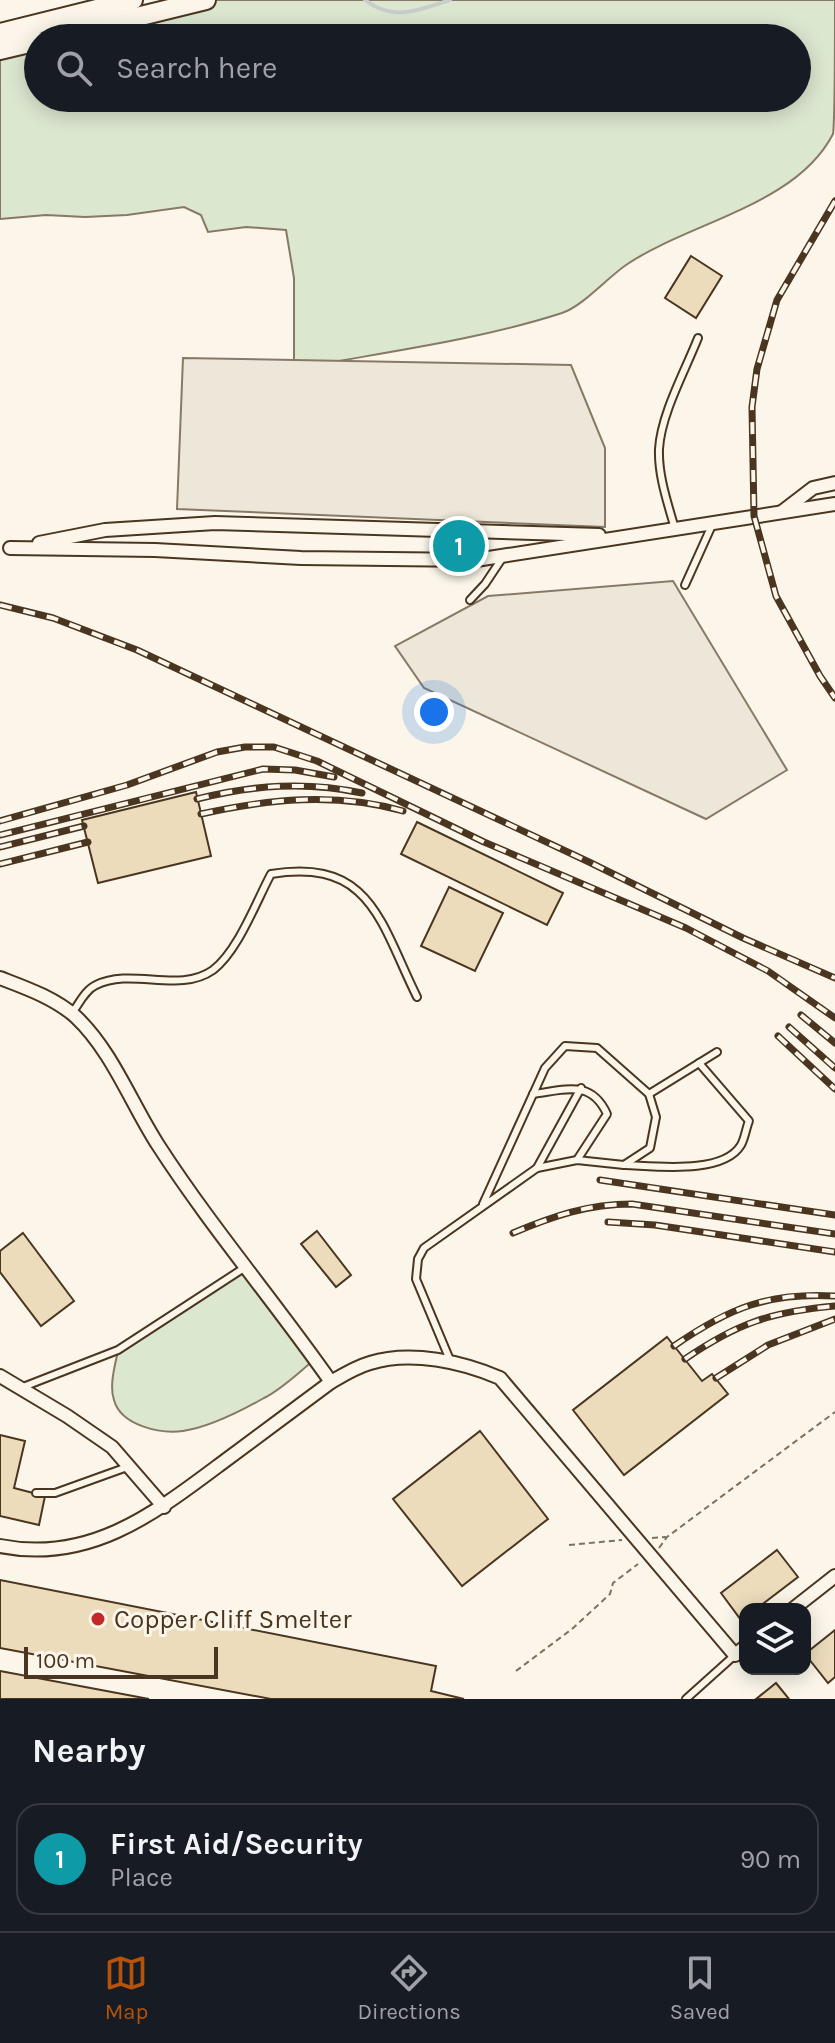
<!DOCTYPE html>
<style>
:root{--surface:#171b24;--page:#242831;--text:#f1f3f6;--muted:#9ea1a6;--line:#363941;--accent:#b45309}
body{margin:0;font-family:Karla,sans-serif;background:var(--page);color:var(--text)}
.controls{position:absolute;right:24px;bottom:24px;display:grid;overflow:hidden;border-radius:16px;box-shadow:0 4px 20px #0003}
.controls button{width:72px;height:72px;display:grid;place-items:center;padding:0;border:0;border-bottom:2px solid var(--line);background:var(--surface);color:var(--text);font:40px sans-serif}
.scale{position:absolute;left:24px;bottom:20px;width:194px;box-sizing:border-box;padding-left:8px;border:4px solid #4a3520;border-top:0;font-size:22px;line-height:28px;white-space:nowrap;color:#4a3520;-webkit-text-stroke:6px #fbf6e9;paint-order:stroke}
.you{position:absolute;left:434px;top:712px;width:28px;height:28px;margin:-20px;border:6px solid #fff;border-radius:50%;background:#1a73e8;box-shadow:0 0 0 12px #1a73e833}
.badge{display:grid;place-items:center;width:52px;height:52px;border-radius:50%;background:var(--accent);color:#fff;font-size:26px;font-weight:700}
.pin{position:absolute;translate:-50% -50%;border:4px solid #fff;box-shadow:0 2px 8px #0006}
.list{margin:0;padding:0;list-style:none}
h2{display:flex;justify-content:space-between;align-items:center;height:104px;margin:0;padding:0 32px;font-size:34px}
h2 small{font-size:26px;font-weight:400;color:var(--muted)}
.list li{display:grid;grid-template-columns:52px 1fr auto;gap:24px;align-items:center;box-sizing:border-box;height:112px;margin:0 16px 16px;padding:0 16px;border:2px solid var(--line);border-radius:24px}
.list b{display:block;font-size:30px;white-space:nowrap}
.list p{margin:0;font-size:26px;white-space:nowrap;color:var(--muted)}
.list em{font-size:26px;font-style:normal;color:var(--muted)}
.icon{flex:none;width:44px;height:44px;fill:none;stroke:currentColor;stroke-width:2;stroke-linecap:round;stroke-linejoin:round}
.map{position:relative;flex:none;width:835px;height:1699px;overflow:hidden}
.search{position:absolute;background:var(--surface);box-shadow:0 4px 20px #0003;left:24px;right:24px;top:24px;height:88px;display:flex;align-items:center;gap:20px;box-sizing:border-box;padding:0 28px;border-radius:44px;color:var(--muted);font-size:30px}
.sheet{height:232px;background:var(--surface)}
nav{display:flex;justify-content:space-around;align-items:center;box-sizing:border-box;height:112px;border-top:2px solid var(--line);background:var(--surface);font-size:22px;color:var(--muted)}
nav a{display:grid;justify-items:center;gap:4px}
nav .on{color:var(--accent)}
.map>svg:first-child{display:block}
.green{fill:#dce7d0;stroke:#887966;stroke-width:2}
.parking{fill:#ede7d9;stroke:#887966;stroke-width:2}
.lines{fill:none;stroke-linecap:round;stroke-linejoin:round}
.stream{stroke:#c9cecd;stroke-width:4}
.building{fill:#ecdcbc;stroke:#4a3520;stroke-width:2}
.service-casing{stroke:#4a3520;stroke-width:10}
.minor-casing{stroke:#4a3520;stroke-width:16}
.primary-casing{stroke:#4a3520;stroke-width:22}
.path{stroke:#7f6f5c;stroke-width:2;stroke-dasharray:6 4;stroke-linecap:butt}
.service{stroke:#fbf6e9;stroke-width:6}
.minor{stroke:#fbf6e9;stroke-width:12}
.primary{stroke:#fbf6e9;stroke-width:18}
.rail-casing{stroke:#4a3520;stroke-width:7}
.rail{stroke:#fbf6e9;stroke-width:4;stroke-dasharray:12;stroke-linecap:butt}
.poi-dot{fill:#c62828;stroke:#fbf6e9;stroke-width:3}
.labels{text-anchor:middle;dominant-baseline:central;stroke-width:6;stroke-linejoin:round;paint-order:stroke}
.poi-label{font-size:26px;fill:#4a3520;stroke:#fbf6e9;text-anchor:start}
</style>
<div class="map">
<svg width="835" height="1699" viewBox="0 0 835 1699">
<rect width="100%" height="100%" fill="#fbf6e9"/>
<g class="green">
<path d="M 210,0 L 835,0 C 835,22 835,121 833,134 C 796,206 689,222 626,265 C 607,278 583,306 562,313 C 475,341 384,352 294,369 L 294,278 L 286,230 L 246,227 L 208,232 L 201,215 L 184,207 L 127,215 L 85,217 L 46,215 L 0,219 L 0,51 L 38,42 L 38,98 L 797,98 L 797,38 L 54,38 Z"/>
<path d="M 244,1269 L 314,1360 C 298,1373 282,1389 264,1398 C 241,1411 210,1427 183,1431 C 161,1434 121,1426 114,1400 C 109,1386 115,1365 118,1351 Z"/>
</g>
<g class="parking">
<path d="M 183,358 L 571,365 L 605,448 L 605,527 L 177,509 Z"/>
<path d="M 673,581 L 787,770 L 706,819 L 424,688 L 395,646 L 488,596 Z"/>
</g>
<g class="lines">
<path class="stream" d="M 365,0 C 393,22 420,10 450,0"/>
</g>
<g class="building">
<path d="M 691,256 L 722,276 L 696,318 L 665,298 Z"/>
<path d="M 446,536 L 473,537 L 472,557 L 445,555 Z"/>
<path d="M 196,792 L 211,856 L 98,883 L 82,820 Z"/>
<path d="M 417,822 L 563,893 L 547,925 L 401,854 Z"/>
<path d="M 449,887 L 503,913 L 475,971 L 421,946 Z"/>
<path d="M 317,1231 L 351,1275 L 336,1287 L 301,1244 Z"/>
<path d="M 23,1233 L 74,1301 L 41,1326 L 0,1272 L 0,1251 Z"/>
<path d="M 667,1337 L 702,1381 L 712,1374 L 728,1394 L 624,1475 L 573,1410 Z"/>
<path d="M 480,1431 L 548,1519 L 462,1586 L 393,1499 Z"/>
<path d="M 0,1435 L 25,1441 L 14,1488 L 45,1496 L 39,1525 L 0,1516 Z"/>
<path d="M 777,1550 L 798,1577 L 756,1609 L 745,1609 L 745,1617 L 741,1620 L 721,1593 Z"/>
<path d="M 0,1580 L 436,1666 L 431,1691 L 464,1699 L 271,1699 L 0,1648 Z"/>
<path d="M 835,1630 L 835,1677 L 828,1683 L 805,1654 Z"/>
<path d="M 0,1671 L 149,1699 L 0,1699 Z"/>
<path d="M 776,1683 L 789,1699 L 756,1699 Z"/>
</g>
<g class="lines">
<defs>
<g id="service">
<path d="M 675,529 C 668,504 658,476 659,449 C 661,414 685,371 698,338"/>
<path d="M 685,585 L 713,523"/>
<path d="M 470,600 L 485,584 L 503,557"/>
<path d="M 72,1013 C 79,1004 85,990 96,985 C 132,967 179,994 213,970 C 238,951 256,902 271,874 C 371,858 380,922 417,997"/>
<path d="M 533,1094 C 565,1090 591,1079 607,1114 L 577,1160"/>
<path d="M 649,1094 L 717,1052"/>
<path d="M 625,1165 C 655,1166 723,1175 741,1145 C 745,1138 746,1128 749,1121 L 699,1063"/>
<path d="M 537,1168 L 581,1088"/>
<path d="M 450,1360 L 416,1279 L 418,1259 L 424,1248 L 537,1168 L 577,1160 L 624,1165 L 650,1148 L 656,1117 L 649,1094 L 597,1048 L 565,1046 L 545,1068 L 483,1204"/>
<path d="M 23,1387 L 118,1350 L 244,1268"/>
<path d="M 36,1493 L 55,1493 L 130,1466"/>
<path d="M 686,1699 L 735,1655"/>
</g>
<g id="minor">
<path d="M 783,511 L 813,488 L 835,483"/>
<path d="M 39,543 L 105,530 L 215,523 L 599,535"/>
<path d="M 10,548 L 155,550 L 301,558 L 476,560 L 835,504"/>
<path d="M 0,978 C 26,988 55,998 76,1017 C 112,1051 131,1103 158,1145 C 211,1227 275,1302 331,1382"/>
<path d="M 0,1376 L 67,1416 L 112,1447 L 164,1507"/>
<path d="M 0,1546 C 90,1564 155,1513 222,1463 C 258,1436 295,1409 331,1382 C 343,1375 356,1367 370,1363 C 411,1350 463,1362 500,1378 L 735,1655 L 745,1647"/>
<path d="M 793,1609 L 835,1576"/>
</g>
<g id="primary">
<path d="M 0,33 L 133,0"/>
<path d="M 51,38 L 206,0"/>
<path d="M 0,50 L 38,41"/>
</g>
</defs>
<use href="#service" class="service-casing"/>
<use href="#minor" class="minor-casing"/>
<use href="#primary" class="primary-casing"/>
<g class="path">
<path d="M 652,1538 L 666,1537"/>
<path d="M 569,1545 L 622,1540"/>
<path d="M 659,1548 L 667,1537 L 835,1412"/>
<path d="M 516,1671 L 572,1629 L 610,1594 L 613,1583 L 638,1564"/>
</g>
<use href="#service" class="service"/>
<use href="#minor" class="minor"/>
<use href="#primary" class="primary"/>
<defs>
<g id="rail">
<path d="M 835,201 L 777,300 L 757,369 L 752,407 L 754,516 L 776,596 L 820,676 L 835,698"/>
<path d="M 0,605 L 53,618 L 137,650 L 589,862 L 743,938 L 835,978"/>
<path d="M 197,799 C 253,785 306,781 362,793"/>
<path d="M 201,814 C 268,799 336,792 403,811"/>
<path d="M 0,821 L 127,785 L 217,752 L 245,747 L 274,747 L 317,761 L 484,842 L 686,928 L 768,971 L 835,1018"/>
<path d="M 0,835 L 263,769 L 295,770 L 334,777"/>
<path d="M 0,847 L 84,826"/>
<path d="M 0,864 L 88,842"/>
<path d="M 801,1015 L 835,1043"/>
<path d="M 789,1027 L 835,1068"/>
<path d="M 778,1036 L 835,1089"/>
<path d="M 600,1180 L 835,1215"/>
<path d="M 608,1222 L 655,1225 L 835,1252"/>
<path d="M 513,1233 C 553,1216 588,1204 632,1204 L 835,1234"/>
<path d="M 674,1346 C 729,1308 768,1292 835,1296"/>
<path d="M 685,1359 C 738,1323 770,1312 835,1306"/>
<path d="M 716,1378 L 768,1345 L 835,1319"/>
</g>
</defs>
<use href="#rail" class="rail-casing"/>
<use href="#rail" class="rail"/>
</g>
<circle class="poi-dot" cx="98" cy="1619" r="8"/>
<g class="labels">
<g class="poi-label">
<text x="114" y="1619">Copper Cliff Smelter</text>
</g>
</g>
</svg>
<div class="controls">
<button><svg class="icon" aria-label="layers" viewBox="0 0 24 24"><path d="M12 4l9 5-9 5-9-5zM3 14l9 5 9-5"/></svg></button>
</div>
<div class="scale">100 m</div>
<div class="you"></div>
<div class="pin badge" style="left:459px;top:546px;background:#0f9aa8">1</div>
<div class="search"><svg class="icon" aria-label="search" viewBox="0 0 24 24"><circle cx="10" cy="10" r="6"/><path d="M15 15l6 6"/></svg>Search here</div>
</div>
<section class="sheet">
<h2>Nearby<small></small></h2>
<ul class="list">
<li><span class="badge" style="background:#0f9aa8">1</span><div><b>First Aid/Security</b><p>Place</p></div><em>90 m</em></li>
</ul>
</section>
<nav>
<a class="on"><svg class="icon" aria-label="map" viewBox="0 0 24 24"><path d="M3 6l6-2 6 2 6-2v14l-6 2-6-2-6 2zM9 4v14M15 6v14"/></svg>Map</a>
<a><svg class="icon" aria-label="directions" viewBox="0 0 24 24"><path d="M12 3l9 9-9 9-9-9zM9 14v-3h6M13 9l2 2-2 2"/></svg>Directions</a>
<a><svg class="icon" aria-label="saved" viewBox="0 0 24 24"><path d="M7 4h10v16l-5-4-5 4z"/></svg>Saved</a>
</nav>
